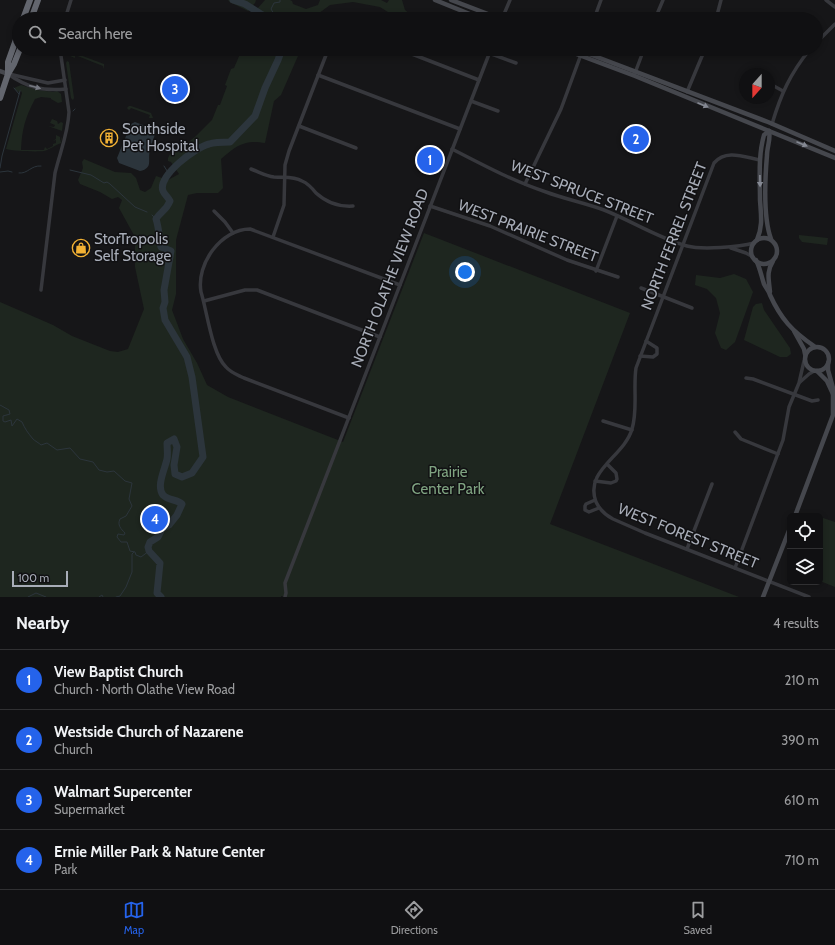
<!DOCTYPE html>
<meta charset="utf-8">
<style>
:root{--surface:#101012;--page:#1e1e20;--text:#f1f3f6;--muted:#9c9d9f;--line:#303032;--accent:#2563eb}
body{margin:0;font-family:Cabin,sans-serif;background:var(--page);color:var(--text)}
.controls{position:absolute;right:12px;bottom:12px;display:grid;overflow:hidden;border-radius:6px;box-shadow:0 2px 6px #0003}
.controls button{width:36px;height:36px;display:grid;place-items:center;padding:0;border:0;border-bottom:1px solid var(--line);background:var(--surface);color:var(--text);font:20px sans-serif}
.compass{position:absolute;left:739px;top:68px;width:36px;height:36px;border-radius:50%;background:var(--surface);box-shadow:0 2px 6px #0003;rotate:201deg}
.scale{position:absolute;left:12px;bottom:10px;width:56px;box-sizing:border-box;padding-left:4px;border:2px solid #a8adb8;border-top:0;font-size:11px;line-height:14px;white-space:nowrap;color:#a8adb8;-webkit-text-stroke:3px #111113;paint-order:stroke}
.you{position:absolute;left:465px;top:272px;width:14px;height:14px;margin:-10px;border:3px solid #fff;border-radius:50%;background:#1a73e8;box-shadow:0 0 0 6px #1a73e833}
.badge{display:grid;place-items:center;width:26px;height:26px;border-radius:50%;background:var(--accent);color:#fff;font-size:13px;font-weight:700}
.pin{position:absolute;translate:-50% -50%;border:2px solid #fff;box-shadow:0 1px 4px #0006}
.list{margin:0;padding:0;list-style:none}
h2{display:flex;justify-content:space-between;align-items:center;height:52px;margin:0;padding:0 16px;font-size:17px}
h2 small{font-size:13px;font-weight:400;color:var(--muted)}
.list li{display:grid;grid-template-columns:26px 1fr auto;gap:12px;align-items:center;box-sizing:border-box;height:60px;padding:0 16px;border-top:1px solid var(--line)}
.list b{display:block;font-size:15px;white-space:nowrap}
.list p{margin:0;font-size:13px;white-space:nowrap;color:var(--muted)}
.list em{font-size:13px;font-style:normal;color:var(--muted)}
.icon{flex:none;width:22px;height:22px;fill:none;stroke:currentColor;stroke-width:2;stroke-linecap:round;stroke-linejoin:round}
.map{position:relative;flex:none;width:835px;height:597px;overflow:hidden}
.search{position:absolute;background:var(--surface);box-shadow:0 2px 6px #0003;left:12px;right:12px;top:12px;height:44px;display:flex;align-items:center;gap:10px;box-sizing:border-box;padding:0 14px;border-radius:22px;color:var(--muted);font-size:15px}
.sheet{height:292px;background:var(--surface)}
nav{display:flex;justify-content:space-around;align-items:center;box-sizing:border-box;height:56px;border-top:1px solid var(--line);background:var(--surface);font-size:11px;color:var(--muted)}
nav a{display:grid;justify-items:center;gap:2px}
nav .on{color:var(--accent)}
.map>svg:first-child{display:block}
.green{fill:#1e261f}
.water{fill:#2c353c}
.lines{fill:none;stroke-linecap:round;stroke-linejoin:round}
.stream{stroke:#2c353c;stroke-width:1}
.river{stroke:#2c353c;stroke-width:7}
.street{stroke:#37383d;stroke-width:3.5}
.secondary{stroke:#45474d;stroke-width:4.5}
.highway{stroke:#63666e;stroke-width:6}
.oneway{fill:#757881}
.oneway2{fill:#858993}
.labels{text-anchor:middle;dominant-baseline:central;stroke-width:3;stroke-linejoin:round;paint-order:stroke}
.poi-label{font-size:15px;fill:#a8adb8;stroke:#111113;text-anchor:start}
.street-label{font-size:15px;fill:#a8adb8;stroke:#111113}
.park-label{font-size:15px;fill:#7fa381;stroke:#111113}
</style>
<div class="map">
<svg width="835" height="597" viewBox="0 0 835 597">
<rect width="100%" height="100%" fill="#161618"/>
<g class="green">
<path d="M 228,0 L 256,0 L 255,3 L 248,11 L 236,5 L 231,3 Z"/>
<path d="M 265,0 L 290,0 L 292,1 L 293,4 L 306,9 L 318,5 L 320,0 L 381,0 L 387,3 L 389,0 L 402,0 L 405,10 L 416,19 L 399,19 L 380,7 L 353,2 L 330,5 L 315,16 L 314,19 L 250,19 L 251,16 Z"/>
<path d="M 64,49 L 104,64 L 104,69 L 103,66 L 75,55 L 75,58 L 65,54 Z"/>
<path d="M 239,49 L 301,49 L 281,95 L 274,101 L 265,143 C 244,139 236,146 221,159 L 223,188 L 218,193 L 197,193 L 188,195 L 176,240 L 176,294 L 172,310 L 183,339 L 197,363 L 207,385 L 228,397 L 343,442 L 424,233 L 630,313 L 550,524 L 739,597 L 285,597 L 281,596 L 281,597 L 0,597 L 0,302 L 53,325 L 72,336 L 110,351 L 118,352 L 128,349 L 144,309 L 135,267 L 135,237 L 119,208 L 122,200 L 118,197 L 112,199 L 100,192 L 80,184 L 78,180 L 83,168 L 82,162 L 84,159 L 115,172 L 131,173 L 136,178 L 140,190 L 145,192 L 151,188 L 156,176 L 168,180 L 179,174 L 171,162 L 168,161 L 168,158 L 170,154 L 181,148 L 196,136 L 212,120 L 218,105 L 220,105 L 227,86 L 225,85 L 231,69 L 234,68 L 240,54 L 238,52 Z"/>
<path d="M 67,61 L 69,62 L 74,98 L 73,100 L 71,98 L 66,63 Z"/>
<path d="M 21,85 L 37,90 L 53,92 L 57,91 L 61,94 L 62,102 L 58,103 L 51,99 L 51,98 L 41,97 L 35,99 C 25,118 22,129 21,150 L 44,150 L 45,147 L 47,149 L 53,146 L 53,144 L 56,143 L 56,140 L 53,141 L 56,139 L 56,135 L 60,137 L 60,142 L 62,136 L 61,143 C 55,145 49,150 44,151 C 36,152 13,151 6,149 L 22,93 L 21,91 L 18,92 L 14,88 Z"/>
<path d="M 129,106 L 131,106 L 151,113 L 153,118 L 149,118 L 150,115 L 131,108 L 129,110 L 127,108 Z"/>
<path d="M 52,119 L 57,121 L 58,124 L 61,122 L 63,123 L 62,131 L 48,126 L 54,127 L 55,125 L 50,123 Z"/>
<path d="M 799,235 L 828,238 L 827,245 L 802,242 L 799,238 Z"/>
<path d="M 734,274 L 746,279 L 753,292 L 735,342 L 726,350 L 721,348 L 715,333 L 720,313 L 716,298 L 707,289 L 695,285 L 696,275 L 720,278 Z"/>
<path d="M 762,303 L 764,310 L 790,348 L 791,354 L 787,357 L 780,357 L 744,340 L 753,307 L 756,304 Z"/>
<path d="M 820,517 L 835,522 L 835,587 L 820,581 Z"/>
</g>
<path class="water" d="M 135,122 L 156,130 C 155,137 151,143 150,150 C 147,160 154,168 140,171 L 119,163 L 117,158 L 131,124 Z"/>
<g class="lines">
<g class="stream">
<path d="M 277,19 L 271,9 L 274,3 L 280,2 L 280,0"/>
<path d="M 14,88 L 19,94"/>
<path d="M 73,111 L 75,109"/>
<path d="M 164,166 L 169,174"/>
<path d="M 0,168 L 2,156 L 20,91"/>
<path d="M 70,170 L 91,175 L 104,183 L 107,182 L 110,184 L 135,207 L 147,212"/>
<path d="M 0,172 L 8,171 L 12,172"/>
<path d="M 19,173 C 28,174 31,165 41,166"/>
<path d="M 152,215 L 156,219"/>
<path d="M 0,405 L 9,410 L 10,414 L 3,416 L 3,421 L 5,422 L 11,420 L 12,426 L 17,419 L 22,422 C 25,429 28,433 33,439 C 35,441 39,443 41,445 L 47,443 L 57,450 L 70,448 L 80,459 L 93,462 L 99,470 L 107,472 L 114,471 L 125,481 L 132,483 L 129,499 L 132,506 L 126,516 L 120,519 C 117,525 121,529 125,533 L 124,535 L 118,534 L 117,537 L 121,542 L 127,542 L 130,551 L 135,552 L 136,555 L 141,557 L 149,551"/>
<path d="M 28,597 L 36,593 L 46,597"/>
<path d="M 99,597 L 102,595 L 103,597"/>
<path d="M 116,597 L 120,596 L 126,587 L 132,572 L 132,554 L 134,552"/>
</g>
<g class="river">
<path d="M 233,0 L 245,4 L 264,16 L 270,19"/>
<path d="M 161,597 L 157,593 L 160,563 L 149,551 L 148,547 L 150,542 L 158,537 L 162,529 L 169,525 L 177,515 L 182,504 C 177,499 169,501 163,495 C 156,486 165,469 167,459 C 168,454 167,448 167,443 L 174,439 L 177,447 L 174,465 L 175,474 L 182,477 L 192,473 L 203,457 L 192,377 L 187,357 L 165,320 L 163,308 L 165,302 L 164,290 L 171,251 L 161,247 C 159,237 159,228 156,219 C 161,211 166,211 170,201 C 168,197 164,194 163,191 C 157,176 196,147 209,144 C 215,142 223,142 230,142 L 255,116 L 265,88 L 278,60 L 282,49"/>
</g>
<g class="street">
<path d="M 826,0 L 835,7"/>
<path d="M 65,19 L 71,0"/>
<path d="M 502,19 L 510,0"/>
<path d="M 594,19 L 601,0"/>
<path d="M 655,19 L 663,0"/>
<path d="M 716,19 L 721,0"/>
<path d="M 816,43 L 835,24"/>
<path d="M 399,49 L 479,80"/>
<path d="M 489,53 L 516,63"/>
<path d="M 635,73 L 644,49"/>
<path d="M 8,74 C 28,88 42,91 66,89"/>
<path d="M 9,74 L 48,83 L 65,80"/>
<path d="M 318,75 L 460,129"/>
<path d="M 772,85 L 783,91"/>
<path d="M 687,92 L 705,49"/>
<path d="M 471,101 L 498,111"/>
<path d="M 772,124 C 781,94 790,74 810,49"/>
<path d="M 299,126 L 356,148"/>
<path d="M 452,149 C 483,165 513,181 546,192 C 565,199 585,203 604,210 C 632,221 658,238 687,246 C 702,250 739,247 754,243"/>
<path d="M 760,160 C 744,157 726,149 714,163 L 636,368 C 633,388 638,410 632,429 C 624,457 584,470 596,502 C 600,510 605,515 613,519 L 645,533 L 809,597"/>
<path d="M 251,169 C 259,172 266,176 274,177 C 284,178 293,176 302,181 C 307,183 312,188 316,193 C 327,203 338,207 353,206"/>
<path d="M 525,184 L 561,109 L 583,49"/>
<path d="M 430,206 L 490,226 L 567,260 L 618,277"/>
<path d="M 214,211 L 225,222 L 233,233"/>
<path d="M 273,237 L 284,205 L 285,165 L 289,151 L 326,55 L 329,49"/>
<path d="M 731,248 L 746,253 L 753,257"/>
<path d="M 596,271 L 617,216"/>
<path d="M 641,288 L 692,308"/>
<path d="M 41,290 L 55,173 C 60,152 68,134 69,112 L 60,49"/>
<path d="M 204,301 L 245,290 L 257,290 L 380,337"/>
<path d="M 640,356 L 653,357 L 657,354 L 657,348 L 646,341"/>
<path d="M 746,378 L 753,379 L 812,401 L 818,400"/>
<path d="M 800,382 L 809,374 L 814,371"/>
<path d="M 349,418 L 244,378 C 238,375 231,373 226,367 C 212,354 207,311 201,292 C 196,264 221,229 250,229 L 400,285"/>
<path d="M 603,421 L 632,430"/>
<path d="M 735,432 L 741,439 L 778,454"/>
<path d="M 595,481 L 611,483 L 616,481 L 617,479 L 616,473 L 607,464"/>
<path d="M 595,500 L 586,504 L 585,506 L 585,510 L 589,512 L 599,508"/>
<path d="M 687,549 L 712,484"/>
<path d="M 735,568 L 783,440 L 789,407 L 799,383 L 804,361"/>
<path d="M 285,597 L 286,593 L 285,583 L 491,49"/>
</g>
<g class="secondary">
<path d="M 435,0 L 482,19"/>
<path d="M 451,0 L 501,19"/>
<path d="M 563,49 L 635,76 L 835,158"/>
<path d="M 576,49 L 768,122 L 835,151"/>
<path d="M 0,71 L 8,74"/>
<path d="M 769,131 C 771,139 767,147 767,155 C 765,179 763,217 771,239"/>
<circle cx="764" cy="251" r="13"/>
<path d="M 757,240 C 763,226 761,215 760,200 C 760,178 758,156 764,135 L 769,131"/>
<path d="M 756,260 C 760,268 761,275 764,284 C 766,288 769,291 770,295 C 781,319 792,331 814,346"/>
<path d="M 770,292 C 769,280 766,272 773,261"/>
<path d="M 794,331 L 804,349 L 805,354"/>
<circle cx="817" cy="359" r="12"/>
<path d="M 817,371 L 827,381 L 833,394"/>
<path d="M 795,516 L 833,415 L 833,388 L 828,370 L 828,363"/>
<path d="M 763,597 L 790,528"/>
</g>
<g class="highway">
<path d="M 23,19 L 30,0"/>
<path d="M 31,19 L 38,0"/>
<path d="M 8,73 L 8,62 L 19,31"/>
<path d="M 0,98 L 8,74 L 14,64 L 20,49"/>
</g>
</g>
<defs><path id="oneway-solid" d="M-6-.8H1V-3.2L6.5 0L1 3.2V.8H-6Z"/></defs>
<use class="oneway" href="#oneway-solid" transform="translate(35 87) rotate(15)"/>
<g class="oneway2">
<use href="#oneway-solid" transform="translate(703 105) rotate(23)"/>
<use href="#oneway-solid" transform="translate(802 144) rotate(23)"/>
<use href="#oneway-solid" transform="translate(760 181) rotate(89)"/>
</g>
<defs>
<symbol id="building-ring" viewBox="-11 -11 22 22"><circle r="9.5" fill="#111113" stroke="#f2b134" stroke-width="1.5"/><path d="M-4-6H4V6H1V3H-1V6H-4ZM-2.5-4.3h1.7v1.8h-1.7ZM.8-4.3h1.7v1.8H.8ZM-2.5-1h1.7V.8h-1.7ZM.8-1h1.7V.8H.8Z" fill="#f2b134"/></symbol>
<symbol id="shop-ring" viewBox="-11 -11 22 22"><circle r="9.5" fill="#111113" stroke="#f2b134" stroke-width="1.5"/><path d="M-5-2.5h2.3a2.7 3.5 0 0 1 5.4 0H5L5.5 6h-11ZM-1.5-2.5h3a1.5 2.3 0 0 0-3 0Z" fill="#f2b134"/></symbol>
</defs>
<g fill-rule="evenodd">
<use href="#building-ring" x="99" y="128" width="20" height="20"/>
<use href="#shop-ring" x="71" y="238" width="20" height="20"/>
</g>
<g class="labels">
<g class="poi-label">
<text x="122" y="129">Southside<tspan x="122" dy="17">Pet Hospital</tspan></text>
<text x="94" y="239">StorTropolis<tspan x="94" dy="17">Self Storage</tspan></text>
</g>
<g class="street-label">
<text transform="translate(582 192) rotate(21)">WEST SPRUCE STREET</text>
<text transform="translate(528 231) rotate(21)">WEST PRAIRIE STREET</text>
<text transform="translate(674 236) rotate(-69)">NORTH FERREL STREET</text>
<text transform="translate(390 278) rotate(-69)">NORTH OLATHE VIEW ROAD</text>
<text transform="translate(688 536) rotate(22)">WEST FOREST STREET</text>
</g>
<g class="park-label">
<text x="448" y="472">Prairie<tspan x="448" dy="17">Center Park</tspan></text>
</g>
</g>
</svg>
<div class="controls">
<button><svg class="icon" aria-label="locate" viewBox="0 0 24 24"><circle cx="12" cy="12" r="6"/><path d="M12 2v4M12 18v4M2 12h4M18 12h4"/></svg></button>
<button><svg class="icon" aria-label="layers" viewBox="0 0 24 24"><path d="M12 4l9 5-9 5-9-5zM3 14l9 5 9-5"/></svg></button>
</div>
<svg class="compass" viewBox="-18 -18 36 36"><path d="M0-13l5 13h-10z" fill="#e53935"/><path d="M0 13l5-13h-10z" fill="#9c9d9f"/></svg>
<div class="scale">100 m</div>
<div class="you"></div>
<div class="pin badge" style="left:430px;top:160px">1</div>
<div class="pin badge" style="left:636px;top:139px">2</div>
<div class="pin badge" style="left:175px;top:89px">3</div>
<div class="pin badge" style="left:155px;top:519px">4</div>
<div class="search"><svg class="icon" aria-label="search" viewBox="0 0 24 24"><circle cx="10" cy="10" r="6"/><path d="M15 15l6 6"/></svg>Search here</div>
</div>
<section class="sheet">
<h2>Nearby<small>4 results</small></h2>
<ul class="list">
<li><span class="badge">1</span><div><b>View Baptist Church</b><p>Church · North Olathe View Road</p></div><em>210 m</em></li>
<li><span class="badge">2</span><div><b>Westside Church of Nazarene</b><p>Church</p></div><em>390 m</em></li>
<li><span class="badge">3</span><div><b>Walmart Supercenter</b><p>Supermarket</p></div><em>610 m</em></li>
<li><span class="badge">4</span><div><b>Ernie Miller Park &amp; Nature Center</b><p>Park</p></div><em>710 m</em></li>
</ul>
</section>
<nav>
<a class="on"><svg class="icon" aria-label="map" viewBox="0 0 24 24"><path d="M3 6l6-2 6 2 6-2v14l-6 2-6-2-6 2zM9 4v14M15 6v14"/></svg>Map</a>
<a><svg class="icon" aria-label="directions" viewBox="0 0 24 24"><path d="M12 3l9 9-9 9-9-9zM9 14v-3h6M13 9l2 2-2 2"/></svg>Directions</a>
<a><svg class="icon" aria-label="saved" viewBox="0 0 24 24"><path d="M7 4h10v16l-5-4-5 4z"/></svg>Saved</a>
</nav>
